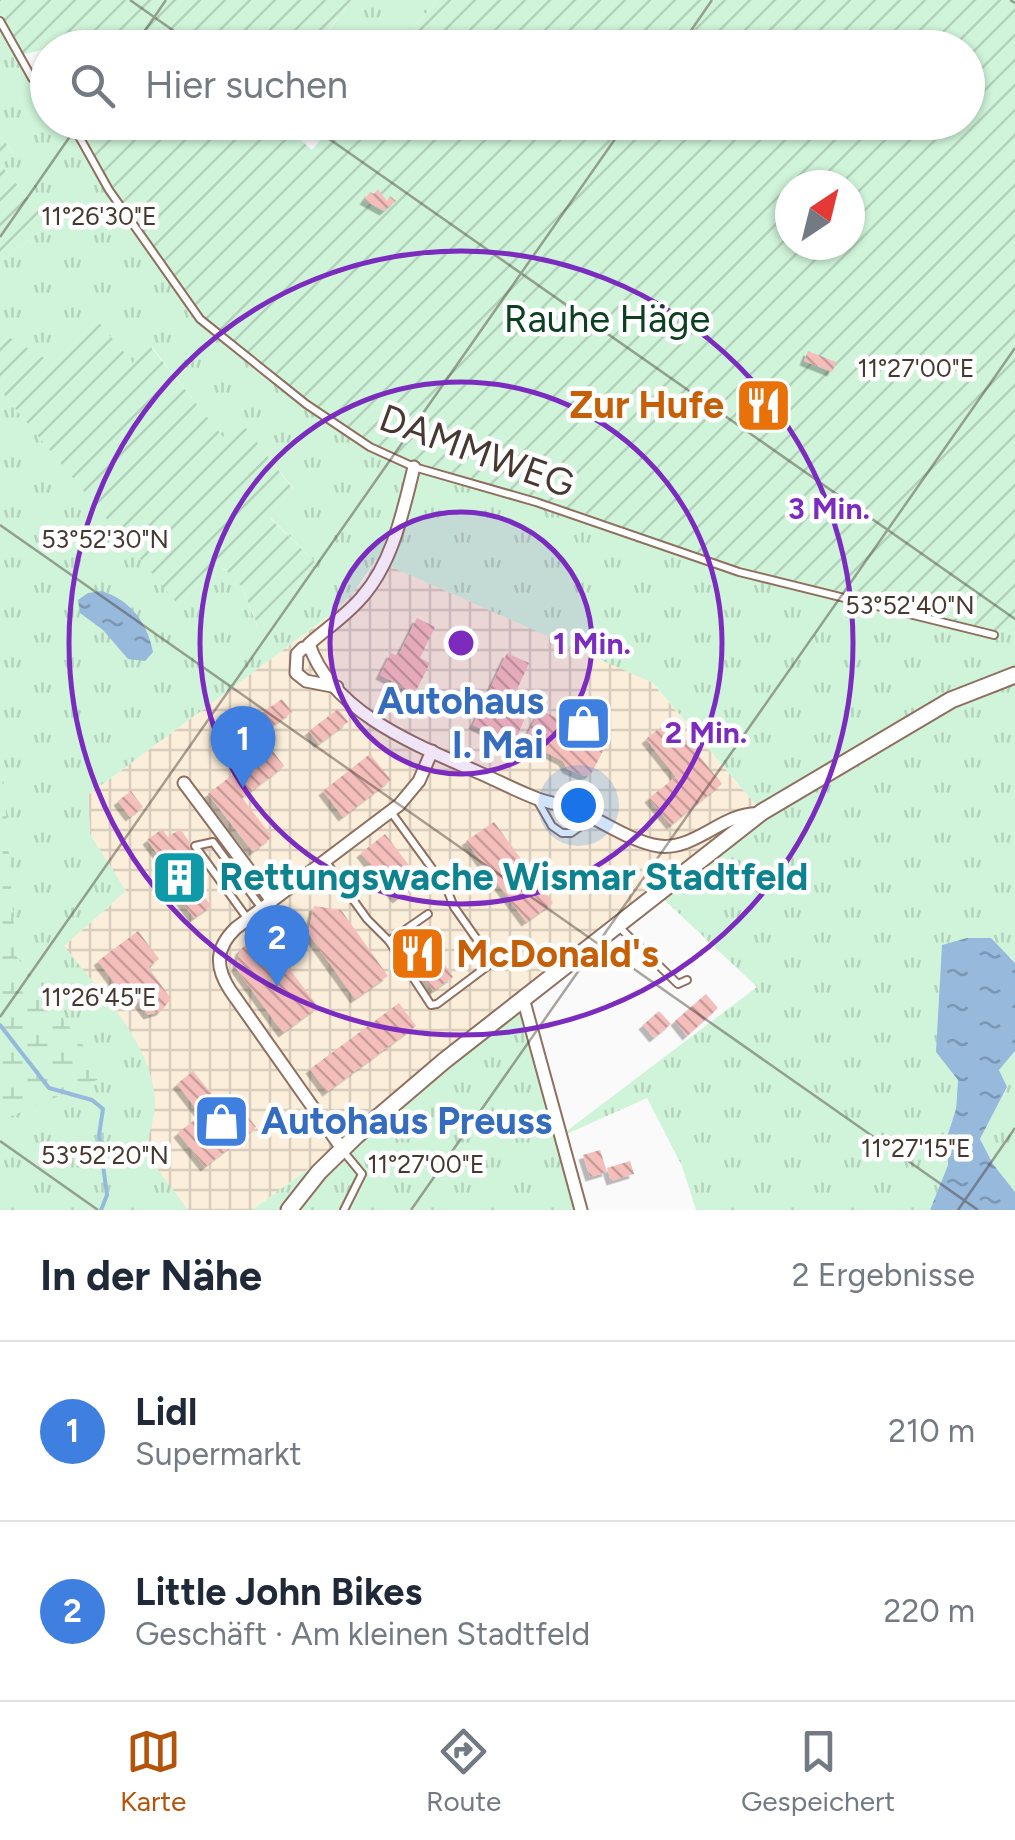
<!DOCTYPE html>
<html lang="de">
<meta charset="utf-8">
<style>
:root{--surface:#fff;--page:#f6f6f7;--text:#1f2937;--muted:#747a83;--line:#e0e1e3;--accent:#b45309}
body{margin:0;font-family:Figtree,sans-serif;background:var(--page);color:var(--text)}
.compass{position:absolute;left:775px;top:170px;width:90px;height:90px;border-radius:50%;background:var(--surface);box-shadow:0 2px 8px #0004;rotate:35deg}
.you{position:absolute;left:578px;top:805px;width:35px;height:35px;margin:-25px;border:8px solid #fff;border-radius:50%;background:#1a73e8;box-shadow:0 0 0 15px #1a73e833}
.badge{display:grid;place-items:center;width:65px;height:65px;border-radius:50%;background:var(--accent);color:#fff;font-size:32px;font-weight:700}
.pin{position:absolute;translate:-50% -82px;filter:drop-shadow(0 2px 5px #0008)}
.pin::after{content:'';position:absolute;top:52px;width:35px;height:30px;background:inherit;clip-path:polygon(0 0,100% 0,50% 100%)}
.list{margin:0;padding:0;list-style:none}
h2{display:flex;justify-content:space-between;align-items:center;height:130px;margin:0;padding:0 40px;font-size:42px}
h2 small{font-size:32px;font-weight:400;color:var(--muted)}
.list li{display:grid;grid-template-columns:65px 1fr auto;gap:30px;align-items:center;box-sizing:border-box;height:180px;padding:0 40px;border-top:2px solid var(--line)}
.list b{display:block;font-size:38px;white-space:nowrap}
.list p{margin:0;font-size:32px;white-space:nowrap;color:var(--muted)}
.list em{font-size:32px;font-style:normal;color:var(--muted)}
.icon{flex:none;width:55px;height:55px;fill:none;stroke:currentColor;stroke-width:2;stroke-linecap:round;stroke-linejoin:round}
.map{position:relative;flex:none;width:1015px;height:1210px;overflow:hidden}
.search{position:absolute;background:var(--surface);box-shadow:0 2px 8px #0004;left:30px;right:30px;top:30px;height:110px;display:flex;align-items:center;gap:25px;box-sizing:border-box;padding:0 35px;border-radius:55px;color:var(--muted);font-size:38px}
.sheet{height:490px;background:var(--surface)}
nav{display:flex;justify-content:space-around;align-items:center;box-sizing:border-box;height:140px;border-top:2px solid var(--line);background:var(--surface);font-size:28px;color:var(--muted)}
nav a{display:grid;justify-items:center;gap:5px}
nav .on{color:var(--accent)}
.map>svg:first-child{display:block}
.industrial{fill:url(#industrial-grid)}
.grass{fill:url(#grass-tufts)}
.wetland{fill:url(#wetland-marsh)}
.garden{fill:url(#garden-furrows);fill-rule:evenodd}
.water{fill:url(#water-ripples)}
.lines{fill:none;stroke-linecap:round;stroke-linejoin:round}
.stream{stroke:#96b9dc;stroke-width:4}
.building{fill:url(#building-back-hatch);filter:url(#shadow)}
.service-casing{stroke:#8f6f5f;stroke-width:10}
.minor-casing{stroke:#8f6f5f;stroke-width:15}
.secondary-casing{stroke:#8f6f5f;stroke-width:19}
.service{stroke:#fff;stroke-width:6}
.minor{stroke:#fff;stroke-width:11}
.secondary{stroke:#fff;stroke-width:15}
.ticks{fill:none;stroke:#473932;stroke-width:2.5;stroke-opacity:0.45}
.ring{fill:none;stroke:#7b2cbf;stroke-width:5}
.labels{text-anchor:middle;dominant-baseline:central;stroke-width:9;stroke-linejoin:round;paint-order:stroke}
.park-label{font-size:38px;fill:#0d4022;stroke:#fff}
.food-label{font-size:38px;font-weight:bold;fill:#c56008;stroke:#fff;text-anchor:end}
.street-label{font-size:38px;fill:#473932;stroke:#fff}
.shop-label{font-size:38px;font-weight:bold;fill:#366cbe;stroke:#fff;text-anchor:end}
.culture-label{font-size:38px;font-weight:bold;fill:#0d838f;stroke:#fff;text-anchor:start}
.ticks-label{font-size:25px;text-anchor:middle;fill:#473932;stroke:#fff;stroke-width:9;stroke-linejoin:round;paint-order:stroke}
.centre{fill:#7b2cbf;stroke:#fff;stroke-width:5}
.ring-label{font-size:30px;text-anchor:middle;font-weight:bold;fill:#7b2cbf;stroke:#fff;stroke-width:9;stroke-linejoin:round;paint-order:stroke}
</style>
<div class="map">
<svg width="1015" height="1210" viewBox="0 0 1015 1210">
<defs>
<pattern id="industrial-grid" width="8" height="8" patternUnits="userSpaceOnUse" patternTransform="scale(2.5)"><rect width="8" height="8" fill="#fbeeda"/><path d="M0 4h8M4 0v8" fill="none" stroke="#d8cdbc"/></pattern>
<pattern id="grass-tufts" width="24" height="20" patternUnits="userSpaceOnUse" patternTransform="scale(2.5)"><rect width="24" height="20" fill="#cff4d9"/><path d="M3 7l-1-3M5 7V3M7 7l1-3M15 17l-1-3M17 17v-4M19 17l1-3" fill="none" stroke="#b3d2bb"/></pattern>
<pattern id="wetland-marsh" width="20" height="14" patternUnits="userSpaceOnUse" patternTransform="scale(2.5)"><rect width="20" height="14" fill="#cff4d9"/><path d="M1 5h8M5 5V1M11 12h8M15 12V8" fill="none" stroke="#b3d2bb"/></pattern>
<pattern id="garden-furrows" width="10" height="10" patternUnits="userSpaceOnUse" patternTransform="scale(2.5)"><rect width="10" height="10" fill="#cff4d9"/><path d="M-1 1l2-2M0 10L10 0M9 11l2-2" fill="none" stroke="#b3d2bb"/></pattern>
<pattern id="water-ripples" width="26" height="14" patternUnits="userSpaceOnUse" patternTransform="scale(2.5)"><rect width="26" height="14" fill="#96b9dc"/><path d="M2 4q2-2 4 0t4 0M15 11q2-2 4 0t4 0" fill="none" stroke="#7c97b3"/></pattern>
<pattern id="building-back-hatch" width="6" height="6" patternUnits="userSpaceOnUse" patternTransform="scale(2.5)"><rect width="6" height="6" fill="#f4bebb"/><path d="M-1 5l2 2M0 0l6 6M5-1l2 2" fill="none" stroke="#c79b99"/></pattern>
<filter id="shadow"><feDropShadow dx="-4.5" dy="4.5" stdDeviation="0" flood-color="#0004"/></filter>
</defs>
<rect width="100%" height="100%" fill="#fafafa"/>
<path class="industrial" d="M 376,560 L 650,680 L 762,812 L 366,1127 L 252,1210 L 188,1210 L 144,1152 L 155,1101 L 64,946 L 126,891 L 90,834 L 88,795 L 330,615 L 365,579 Z"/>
<g class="grass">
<path d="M 352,0 L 437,0 L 398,47 L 315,48 Z"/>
<path d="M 0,30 L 47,97 L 48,122 L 71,123 L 79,131 L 994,635 L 1015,625 L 1015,963 L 1010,956 L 936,1051 L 958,1079 L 956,1109 L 947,1137 L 948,1165 L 930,1210 L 696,1210 L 682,1166 L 647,1098 L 560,1137 L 581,1210 L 252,1210 L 336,1149 L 523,1002 L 560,1136 L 757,987 L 657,893 L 762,812 L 653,683 L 376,560 L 353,593 L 330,615 L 88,795 L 90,834 L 126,891 L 64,946 C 99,991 150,1040 155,1099 C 156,1116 148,1136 145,1152 L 188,1210 L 0,1210 L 0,390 L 46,445 L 232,575 L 242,587 L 258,628 L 316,563 L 270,517 L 293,488 L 246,429 L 223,438 L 152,347 L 133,363 L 45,359 L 9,337 L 0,344 L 0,263 L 49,224 L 1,165 L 14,154 L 0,136 Z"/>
<path d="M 1015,1051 L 1015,1192 L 993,1164 L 980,1139 L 1007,1088 L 999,1070 Z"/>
</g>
<path class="wetland" d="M 0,729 L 16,956 L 106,1076 L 0,1121 Z"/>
<g class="garden">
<path d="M 0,0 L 352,0 L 315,47 L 58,46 L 21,55 L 0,21 Z"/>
<path d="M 437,0 L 1015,0 L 1015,625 L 994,635 L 739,572 L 536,502 L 388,456 L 324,417 L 212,330 L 109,190 L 79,131 L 99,131 L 96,122 L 281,123 L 312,150 L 335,122 L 968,122 L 968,48 L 398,47 ZM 790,185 L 850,185 L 850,245 L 790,245 Z"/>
<path d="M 0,136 L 14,154 L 1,165 L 49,224 L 0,263 Z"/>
<path d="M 95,318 L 133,363 L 151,347 L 223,437 L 246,428 L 293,489 L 270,518 L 316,563 L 259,629 L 242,587 L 224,568 L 180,607 L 0,390 L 0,344 L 9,337 L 46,359 Z"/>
</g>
<g class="water">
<path d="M 102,591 C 131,601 147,622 153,652 L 145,661 L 128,659 L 103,630 L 80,613 L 78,600 L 88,593 Z"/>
<path d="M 967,938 L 991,938 L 1015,963 L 1015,1051 L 999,1070 L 1007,1087 L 980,1139 L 993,1164 L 1015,1192 L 1015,1210 L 930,1210 L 948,1165 L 947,1137 L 956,1109 L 958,1080 L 936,1052 L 942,945 Z"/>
</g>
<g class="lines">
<path class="stream" d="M 0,1025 L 49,1088 L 92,1100 L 103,1109 L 99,1135 L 107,1195 L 101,1210"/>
</g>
<g class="building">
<path d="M 378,189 L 387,201 L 390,196 L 396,201 L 384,211 L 364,200 L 370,192 L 374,194 Z"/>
<path d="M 808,351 L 836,362 L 832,372 L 804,361 Z"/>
<path d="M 769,390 L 782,395 L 772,420 L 746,410 L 753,395 L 765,400 Z"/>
<path d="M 417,618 L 435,627 L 420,658 L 430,663 L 415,693 L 380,675 L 391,653 L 398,656 Z"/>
<path d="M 507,653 L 529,663 L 507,712 L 524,720 L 514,744 L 473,725 Z"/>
<path d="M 282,699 L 292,712 L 244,746 L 234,732 Z"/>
<path d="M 338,709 L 348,722 L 319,744 L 309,731 Z"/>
<path d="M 540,710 L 575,727 L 584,711 L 609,723 L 601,740 L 607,743 L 591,774 L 584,776 L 567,769 L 563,761 L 524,741 Z"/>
<path d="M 670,720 L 722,784 L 671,825 L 649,798 L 676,777 L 646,739 Z"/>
<path d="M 269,746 L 284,766 L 242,798 L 272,837 L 253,852 L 208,794 Z"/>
<path d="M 370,754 L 391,780 L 343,817 L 323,791 Z"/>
<path d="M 131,791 L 143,807 L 130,817 L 118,801 Z"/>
<path d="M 494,822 L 553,903 L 526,922 L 466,841 Z"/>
<path d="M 162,829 L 168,837 L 180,829 L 200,856 L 188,865 L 203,884 L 198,888 L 211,906 L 194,918 L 157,869 L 165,864 L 147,840 Z"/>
<path d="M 385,834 L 421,881 L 397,899 L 361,853 Z"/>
<path d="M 314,906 L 341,910 L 388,976 L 355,999 L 308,933 Z"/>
<path d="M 138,931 L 159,959 L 148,967 L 171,999 L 161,1011 L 148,1015 L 125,984 L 119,989 L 98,961 Z"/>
<path d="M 424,935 L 453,977 L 433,991 L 404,949 Z"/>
<path d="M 253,939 L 270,943 L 318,1007 L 283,1033 L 236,968 L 240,950 Z"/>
<path d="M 706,994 L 718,1008 L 687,1036 L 675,1021 Z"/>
<path d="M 399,1003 L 416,1026 L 327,1092 L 310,1069 Z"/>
<path d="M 659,1011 L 671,1024 L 654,1038 L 643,1025 Z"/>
<path d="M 193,1071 L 226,1112 L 237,1103 L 256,1127 L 205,1167 L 178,1133 L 201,1115 L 177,1084 Z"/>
<path d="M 600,1150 L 607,1172 L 590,1177 L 583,1155 Z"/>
<path d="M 630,1161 L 634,1174 L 611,1181 L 607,1168 Z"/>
</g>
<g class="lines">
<defs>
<g id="service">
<path d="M 0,21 L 32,78 L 48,96"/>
<path d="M 71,122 L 109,190 L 200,319 L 306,404 L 370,447 L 414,467 L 536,502 L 739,572 L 994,635"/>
<path d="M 537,800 L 552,826 L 562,833 L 571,833 L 581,826 L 574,810"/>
<path d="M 326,862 L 367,919 L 389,941 L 431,1005 L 437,1004 L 493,962 L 454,907 L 447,889 L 391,812"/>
<path d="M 247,918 L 195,846 L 213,842 L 261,907"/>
<path d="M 618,926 L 678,984 L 687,980"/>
<path d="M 389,941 L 428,914"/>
<path d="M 343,1151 L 362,1174 L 344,1210"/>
</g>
<g id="minor">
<path d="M 414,467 C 403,511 393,562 362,597 C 347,615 327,628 309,644 C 332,714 421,747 482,774 C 500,782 519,792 538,799 C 550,803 563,805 575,809 C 601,820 631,842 659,846 C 695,851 724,811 760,814"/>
<path d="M 310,648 L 303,648 L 297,654 L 296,673 L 306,681 L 337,687"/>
<path d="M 184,783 L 272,901"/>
<path d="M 523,998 L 581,1210"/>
<path d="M 343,1150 L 230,990 C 215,967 215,948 236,928 L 399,805 L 419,781 L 432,751"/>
</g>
<path id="secondary" d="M 289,1210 L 319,1172 L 356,1136 L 444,1061 L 762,812 L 951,700 L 1015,675"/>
</defs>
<use href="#service" class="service-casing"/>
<use href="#minor" class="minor-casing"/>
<use href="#secondary" class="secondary-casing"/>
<use href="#service" class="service"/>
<use href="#minor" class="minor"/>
<use href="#secondary" class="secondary"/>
</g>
<path class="ticks" d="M 130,0 L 198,48M 1010,0 L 1015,3M 133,48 L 166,0M 679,48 L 712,0M 305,122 L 1015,619M 0,237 L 80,122M 0,525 L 978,1210M 0,1017 L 627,122M 0,1141 L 98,1210M 411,1210 L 1015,348M 958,1210 L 1015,1128"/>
<circle cx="461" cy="643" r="131" fill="#7b2cbf" fill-opacity=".12"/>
<g class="ring">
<circle cx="461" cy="643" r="131"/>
<circle cx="461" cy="643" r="261"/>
<circle cx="461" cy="643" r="392"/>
</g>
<defs>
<symbol id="restaurant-square" viewBox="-11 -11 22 22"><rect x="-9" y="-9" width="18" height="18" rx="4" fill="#e8710a" stroke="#fff"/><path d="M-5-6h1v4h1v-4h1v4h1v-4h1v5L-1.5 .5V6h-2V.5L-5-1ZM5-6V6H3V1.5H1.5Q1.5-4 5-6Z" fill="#fff"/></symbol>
<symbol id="shop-square" viewBox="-11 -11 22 22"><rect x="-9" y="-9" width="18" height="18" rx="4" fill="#3f7fe0" stroke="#fff"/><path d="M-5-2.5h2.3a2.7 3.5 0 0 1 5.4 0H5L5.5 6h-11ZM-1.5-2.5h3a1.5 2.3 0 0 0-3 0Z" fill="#fff"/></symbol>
<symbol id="building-square" viewBox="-11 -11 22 22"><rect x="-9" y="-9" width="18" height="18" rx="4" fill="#0f9aa8" stroke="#fff"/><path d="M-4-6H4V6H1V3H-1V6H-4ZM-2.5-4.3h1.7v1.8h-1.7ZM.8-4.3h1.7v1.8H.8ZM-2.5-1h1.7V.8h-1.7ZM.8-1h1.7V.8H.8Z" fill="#fff"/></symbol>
</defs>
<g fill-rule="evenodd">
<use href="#restaurant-square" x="732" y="374" width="63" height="63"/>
<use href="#shop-square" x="552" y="692" width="63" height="63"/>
<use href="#building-square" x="148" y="846" width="63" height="63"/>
<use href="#restaurant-square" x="386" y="922" width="63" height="63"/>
<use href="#shop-square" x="190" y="1090" width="63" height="63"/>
</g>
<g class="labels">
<g class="park-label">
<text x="607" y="319">Rauhe Häge</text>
</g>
<g class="food-label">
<text x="724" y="405">Zur Hufe</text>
<text x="456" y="954" text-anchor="start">McDonald's</text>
</g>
<g class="street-label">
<text transform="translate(477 451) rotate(20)">DAMMWEG</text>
</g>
<g class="shop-label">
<text x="544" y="701">Autohaus<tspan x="544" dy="44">I. Mai</tspan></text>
<text x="261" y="1121" text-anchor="start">Autohaus Preuss</text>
</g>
<g class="culture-label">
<text x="219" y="877">Rettungswache Wismar Stadtfeld</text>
</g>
</g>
<g class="ticks-label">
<text x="99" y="225">11°26'30"E</text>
<text x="916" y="377">11°27'00"E</text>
<text x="105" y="548">53°52'30"N</text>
<text x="910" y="614">53°52'40"N</text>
<text x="99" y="1006">11°26'45"E</text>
<text x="916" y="1157">11°27'15"E</text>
<text x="105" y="1164">53°52'20"N</text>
<text x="426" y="1173">11°27'00"E</text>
</g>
<circle cx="461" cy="643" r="15" class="centre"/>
<g class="ring-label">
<text x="829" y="519">3 Min.</text>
<text x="592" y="654">1 Min.</text>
<text x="706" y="743">2 Min.</text>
</g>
</svg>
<svg class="compass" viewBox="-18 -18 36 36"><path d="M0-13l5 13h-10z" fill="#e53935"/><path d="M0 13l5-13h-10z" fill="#747a83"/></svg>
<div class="you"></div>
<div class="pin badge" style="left:243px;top:788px;background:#3f7fe0">1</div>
<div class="pin badge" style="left:277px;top:987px;background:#3f7fe0">2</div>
<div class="search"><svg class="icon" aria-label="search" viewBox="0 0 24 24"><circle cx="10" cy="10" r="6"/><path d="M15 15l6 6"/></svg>Hier suchen</div>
</div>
<section class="sheet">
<h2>In der Nähe<small>2 Ergebnisse</small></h2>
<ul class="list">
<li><span class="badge" style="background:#3f7fe0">1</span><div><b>Lidl</b><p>Supermarkt</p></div><em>210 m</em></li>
<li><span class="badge" style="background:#3f7fe0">2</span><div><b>Little John Bikes</b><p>Geschäft · Am kleinen Stadtfeld</p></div><em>220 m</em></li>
</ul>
</section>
<nav>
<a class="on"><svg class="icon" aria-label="map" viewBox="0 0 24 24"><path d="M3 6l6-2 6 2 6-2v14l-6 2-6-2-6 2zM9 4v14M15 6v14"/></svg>Karte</a>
<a><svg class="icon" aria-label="directions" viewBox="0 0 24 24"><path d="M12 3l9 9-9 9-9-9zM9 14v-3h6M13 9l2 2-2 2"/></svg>Route</a>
<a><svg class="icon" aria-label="saved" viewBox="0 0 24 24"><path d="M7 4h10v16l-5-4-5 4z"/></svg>Gespeichert</a>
</nav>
